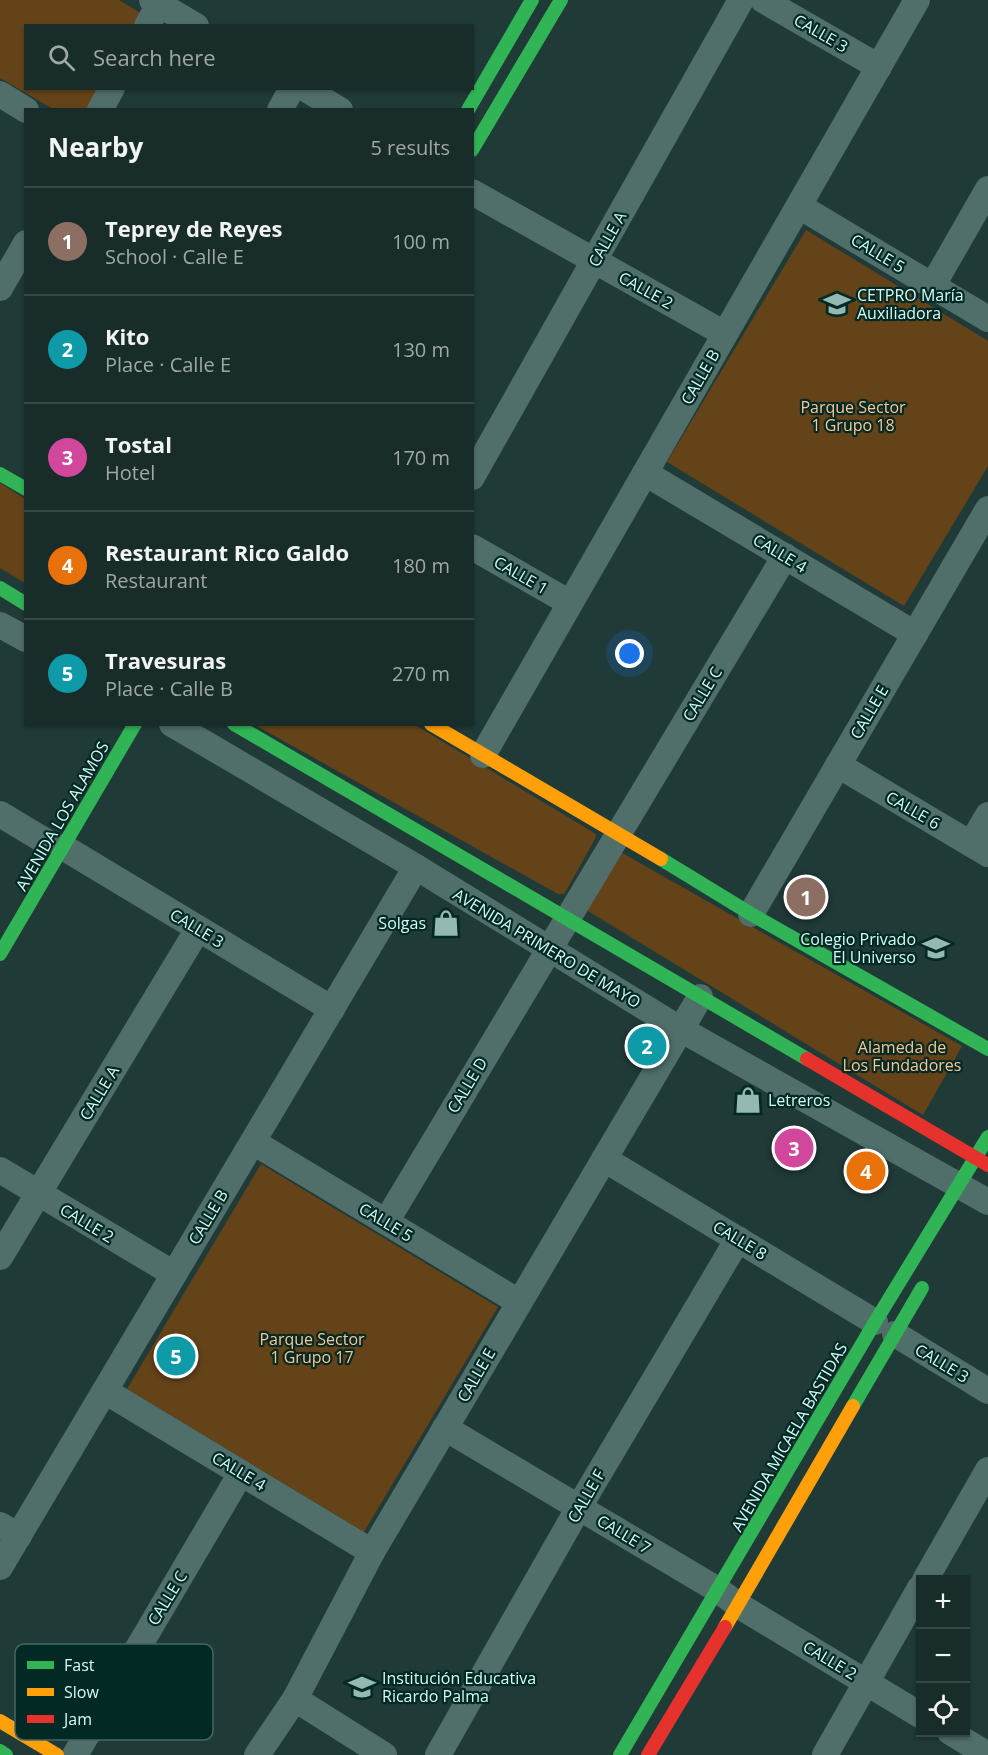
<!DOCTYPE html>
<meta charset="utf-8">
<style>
:root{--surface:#182c29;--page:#253835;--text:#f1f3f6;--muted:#9fa7a8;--line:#364846;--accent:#95b2f1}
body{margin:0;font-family:"Open Sans",sans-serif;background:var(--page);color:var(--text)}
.controls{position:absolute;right:18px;bottom:18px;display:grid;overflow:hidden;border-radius:0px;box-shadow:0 2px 4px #0004}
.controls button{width:54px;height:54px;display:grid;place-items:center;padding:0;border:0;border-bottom:2px solid var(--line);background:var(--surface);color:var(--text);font:30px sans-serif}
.you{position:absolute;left:630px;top:654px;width:21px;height:21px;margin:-15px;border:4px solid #fff;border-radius:50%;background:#1a73e8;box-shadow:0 0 0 9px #1a73e833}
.badge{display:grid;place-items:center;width:39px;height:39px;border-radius:50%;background:var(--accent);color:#fff;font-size:20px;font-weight:700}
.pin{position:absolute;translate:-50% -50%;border:3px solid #fff;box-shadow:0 2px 6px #0006}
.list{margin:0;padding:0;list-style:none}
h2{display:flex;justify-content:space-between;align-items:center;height:78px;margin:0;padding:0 24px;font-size:26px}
h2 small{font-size:20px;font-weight:400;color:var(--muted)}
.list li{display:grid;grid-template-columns:39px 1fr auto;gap:18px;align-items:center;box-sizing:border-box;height:108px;padding:0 24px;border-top:2px solid var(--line)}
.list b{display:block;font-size:22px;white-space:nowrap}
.list p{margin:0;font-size:20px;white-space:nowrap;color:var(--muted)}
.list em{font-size:20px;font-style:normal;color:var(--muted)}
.icon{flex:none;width:33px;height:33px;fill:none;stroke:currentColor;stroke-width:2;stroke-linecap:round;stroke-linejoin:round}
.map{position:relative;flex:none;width:988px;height:1755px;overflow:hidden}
.search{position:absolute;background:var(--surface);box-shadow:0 2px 4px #0004;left:24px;top:24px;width:450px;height:66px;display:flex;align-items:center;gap:15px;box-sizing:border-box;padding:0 21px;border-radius:0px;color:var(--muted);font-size:22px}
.panel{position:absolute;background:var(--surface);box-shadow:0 2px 4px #0004;left:24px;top:108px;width:450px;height:618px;border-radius:0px}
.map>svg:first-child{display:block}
.green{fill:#654319}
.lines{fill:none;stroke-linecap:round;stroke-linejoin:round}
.street{stroke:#506e6a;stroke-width:26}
.fast{stroke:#30b455;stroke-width:14}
.slow{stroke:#ff9f0a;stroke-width:14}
.jam{stroke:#e5322d;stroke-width:14}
.labels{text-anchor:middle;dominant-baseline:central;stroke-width:4.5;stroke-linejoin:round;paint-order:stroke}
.street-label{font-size:16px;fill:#d3fcf5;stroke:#032925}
.poi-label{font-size:16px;fill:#d3fcf5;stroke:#032925;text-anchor:start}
.park-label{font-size:16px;fill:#fcc695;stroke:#032925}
.key{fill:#032925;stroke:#416863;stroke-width:1.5}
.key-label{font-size:16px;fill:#d3fcf5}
</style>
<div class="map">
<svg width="988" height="1755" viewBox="0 0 988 1755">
<rect width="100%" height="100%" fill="#203a37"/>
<g class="green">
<path d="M 0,0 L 119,0 L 144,15 L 138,25 L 26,26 L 26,88 L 101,89 L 89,109 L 53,109 L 0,78 Z"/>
<path d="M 806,230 L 988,341 L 988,466 L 904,606 L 667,462 Z"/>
<path d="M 0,483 L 25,499 L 25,583 L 0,568 Z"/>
<path d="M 255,725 L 415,725 L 596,834 L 595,839 L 566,891 L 564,894 L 558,894 Z"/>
<path d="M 617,850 L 962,1046 L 923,1115 L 588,911 L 587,902 Z"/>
<path d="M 261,1164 L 498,1307 L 364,1532 L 127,1389 Z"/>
</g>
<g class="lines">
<g class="street">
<path d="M 152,0 L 196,26"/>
<path d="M 763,0 L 879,67"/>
<path d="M 147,26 L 159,4"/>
<path d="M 304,88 L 340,110"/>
<path d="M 0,94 L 26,110"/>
<path d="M 100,110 L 112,88"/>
<path d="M 280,110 L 292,88"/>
<path d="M 472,192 L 725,334"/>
<path d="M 799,206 L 988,319"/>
<path d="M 933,285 L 988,189"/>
<path d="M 0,288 L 26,243"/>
<path d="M 645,473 L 915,634"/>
<path d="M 472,477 L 741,0"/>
<path d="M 472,547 L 570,603"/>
<path d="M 0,625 L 26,639"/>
<path d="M 172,724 L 416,867 L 680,1029 L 988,1202"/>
<path d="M 483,755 L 917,0"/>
<path d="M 838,765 L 988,854"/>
<path d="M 0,814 L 45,841"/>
<path d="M 971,844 L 988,815"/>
<path d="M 63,847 L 332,1009"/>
<path d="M 751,914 L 988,509"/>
<path d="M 253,1142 L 519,1302"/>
<path d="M 604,1159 L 875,1322"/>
<path d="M 0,1170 L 174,1274"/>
<path d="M 386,1222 L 785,556"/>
<path d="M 0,1257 L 198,929"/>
<path d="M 895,1334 L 988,1391"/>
<path d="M 105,1391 L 372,1552"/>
<path d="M 445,1428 L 718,1590 L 738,1605 L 920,1715"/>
<path d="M 0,1525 L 19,1536"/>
<path d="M 0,1567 L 416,867"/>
<path d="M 925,1580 L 988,1470"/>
<path d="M 295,1699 L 384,1755"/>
<path d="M 950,1732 L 988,1755"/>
<path d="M 75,1755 L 241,1473"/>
<path d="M 257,1755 L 295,1699 L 372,1552 L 700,997"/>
<path d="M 438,1755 L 579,1507 L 738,1239"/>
<path d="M 825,1755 L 920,1588"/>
</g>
<g class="fast">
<path d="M 468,110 L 532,0"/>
<path d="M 472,150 L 561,0"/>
<path d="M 0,474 L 26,489"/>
<path d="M 0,588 L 26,604"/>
<path d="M 234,724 L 807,1059"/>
<path d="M 661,859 L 751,914 L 988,1049"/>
<path d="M 0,954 L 135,724"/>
<path d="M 853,1406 L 922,1288"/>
<path d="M 0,1751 L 6,1755"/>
<path d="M 620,1755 L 875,1322 L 988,1137"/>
</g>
<g class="slow">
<path d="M 431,724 L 661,859"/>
<path d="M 725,1627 L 853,1406"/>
<path d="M 0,1721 L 57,1755"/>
</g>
<g class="jam">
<path d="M 807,1059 L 988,1165"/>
<path d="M 648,1755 L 725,1627"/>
</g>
</g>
<defs>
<symbol id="university-bare" viewBox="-9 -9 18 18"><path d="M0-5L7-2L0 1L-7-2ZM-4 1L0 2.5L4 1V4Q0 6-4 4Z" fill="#94b8b2" stroke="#032925" stroke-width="2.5" paint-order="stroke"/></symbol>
<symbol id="shop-bare" viewBox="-9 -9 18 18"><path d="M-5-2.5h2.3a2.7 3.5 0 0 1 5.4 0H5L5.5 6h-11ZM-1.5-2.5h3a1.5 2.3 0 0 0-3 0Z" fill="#94b8b2" stroke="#032925" stroke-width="2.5" paint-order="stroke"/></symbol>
<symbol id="school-bare" viewBox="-9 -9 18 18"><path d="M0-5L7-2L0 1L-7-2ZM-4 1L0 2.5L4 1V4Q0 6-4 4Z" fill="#94b8b2" stroke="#032925" stroke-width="2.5" paint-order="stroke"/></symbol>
</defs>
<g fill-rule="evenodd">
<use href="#university-bare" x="818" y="285" width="38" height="38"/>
<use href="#shop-bare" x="427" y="904" width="38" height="38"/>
<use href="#school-bare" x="917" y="929" width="38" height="38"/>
<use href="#shop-bare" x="729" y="1081" width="38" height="38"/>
<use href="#school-bare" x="343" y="1668" width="38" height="38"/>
</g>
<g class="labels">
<g class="street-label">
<text transform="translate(821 33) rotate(30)">CALLE 3</text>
<text transform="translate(607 239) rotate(-61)">CALLE A</text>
<text transform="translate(878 253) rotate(31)">CALLE 5</text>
<text transform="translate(646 290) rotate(29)">CALLE 2</text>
<text transform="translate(700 377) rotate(-60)">CALLE B</text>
<text transform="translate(780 553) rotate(31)">CALLE 4</text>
<text transform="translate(521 575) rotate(30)">CALLE 1</text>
<text transform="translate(702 694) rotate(-59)">CALLE C</text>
<text transform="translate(869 712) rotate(-60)">CALLE E</text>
<text transform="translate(913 810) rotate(30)">CALLE 6</text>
<text transform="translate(62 816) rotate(-60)">AVENIDA LOS ALAMOS</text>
<text transform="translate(197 928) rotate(31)">CALLE 3</text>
<text transform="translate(547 948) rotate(31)">AVENIDA PRIMERO DE MAYO</text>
<text transform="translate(467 1085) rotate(-59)">CALLE D</text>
<text transform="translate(99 1093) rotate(-59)">CALLE A</text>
<text transform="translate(208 1217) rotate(-59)">CALLE B</text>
<text transform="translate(386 1222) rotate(31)">CALLE 5</text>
<text transform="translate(87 1223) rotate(31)">CALLE 2</text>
<text transform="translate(740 1240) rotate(31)">CALLE 8</text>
<text transform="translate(942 1363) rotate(31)">CALLE 3</text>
<text transform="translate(476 1375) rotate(-60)">CALLE E</text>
<text transform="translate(789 1437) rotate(-60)">AVENIDA MICAELA BASTIDAS</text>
<text transform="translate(239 1471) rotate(31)">CALLE 4</text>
<text transform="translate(586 1496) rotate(-60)">CALLE F</text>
<text transform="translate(624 1534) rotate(31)">CALLE 7</text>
<text transform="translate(167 1598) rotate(-59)">CALLE C</text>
<text transform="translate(830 1660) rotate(31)">CALLE 2</text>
</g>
<g class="poi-label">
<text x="857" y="295">CETPRO María<tspan x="857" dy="18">Auxiliadora</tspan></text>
<text x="426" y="923" text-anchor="end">Solgas</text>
<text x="916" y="939" text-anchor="end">Colegio Privado<tspan x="916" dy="18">El Universo</tspan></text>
<text x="768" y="1100">Letreros</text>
<text x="382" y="1678">Institución Educativa<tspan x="382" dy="18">Ricardo Palma</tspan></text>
</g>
<g class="park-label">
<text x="853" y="407">Parque Sector<tspan x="853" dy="18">1 Grupo 18</tspan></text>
<text x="902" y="1047">Alameda de<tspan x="902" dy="18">Los Fundadores</tspan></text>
<text x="312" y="1339">Parque Sector<tspan x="312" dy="18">1 Grupo 17</tspan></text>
</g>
</g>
<rect x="15" y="1644" width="198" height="96" rx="9" class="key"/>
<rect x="27" y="1661" width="27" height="8" fill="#30b455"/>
<rect x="27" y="1688" width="27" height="8" fill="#ff9f0a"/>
<rect x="27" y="1715" width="27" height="8" fill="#e5322d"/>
<g class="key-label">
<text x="64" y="1671">Fast</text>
<text x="64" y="1698">Slow</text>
<text x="64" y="1725">Jam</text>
</g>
</svg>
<div class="controls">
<button>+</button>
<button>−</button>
<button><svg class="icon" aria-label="locate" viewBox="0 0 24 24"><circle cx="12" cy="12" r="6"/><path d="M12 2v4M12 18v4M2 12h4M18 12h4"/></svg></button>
</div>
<div class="you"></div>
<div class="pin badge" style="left:806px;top:897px;background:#8d6e63">1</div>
<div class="pin badge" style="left:647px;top:1046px;background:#0f9aa8">2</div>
<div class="pin badge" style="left:794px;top:1148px;background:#d1479c">3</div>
<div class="pin badge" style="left:866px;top:1171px;background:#e8710a">4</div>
<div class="pin badge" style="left:176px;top:1356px;background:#0f9aa8">5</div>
<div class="search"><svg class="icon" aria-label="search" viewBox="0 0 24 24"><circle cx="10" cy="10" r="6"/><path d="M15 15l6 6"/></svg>Search here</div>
<section class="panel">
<h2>Nearby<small>5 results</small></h2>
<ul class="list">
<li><span class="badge" style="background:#8d6e63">1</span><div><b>Teprey de Reyes</b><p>School · Calle E</p></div><em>100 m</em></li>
<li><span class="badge" style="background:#0f9aa8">2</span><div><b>Kito</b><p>Place · Calle E</p></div><em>130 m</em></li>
<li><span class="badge" style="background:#d1479c">3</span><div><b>Tostal</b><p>Hotel</p></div><em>170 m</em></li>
<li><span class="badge" style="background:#e8710a">4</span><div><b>Restaurant Rico Galdo</b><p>Restaurant</p></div><em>180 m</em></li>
<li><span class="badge" style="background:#0f9aa8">5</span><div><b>Travesuras</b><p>Place · Calle B</p></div><em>270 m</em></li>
</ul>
</section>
</div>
